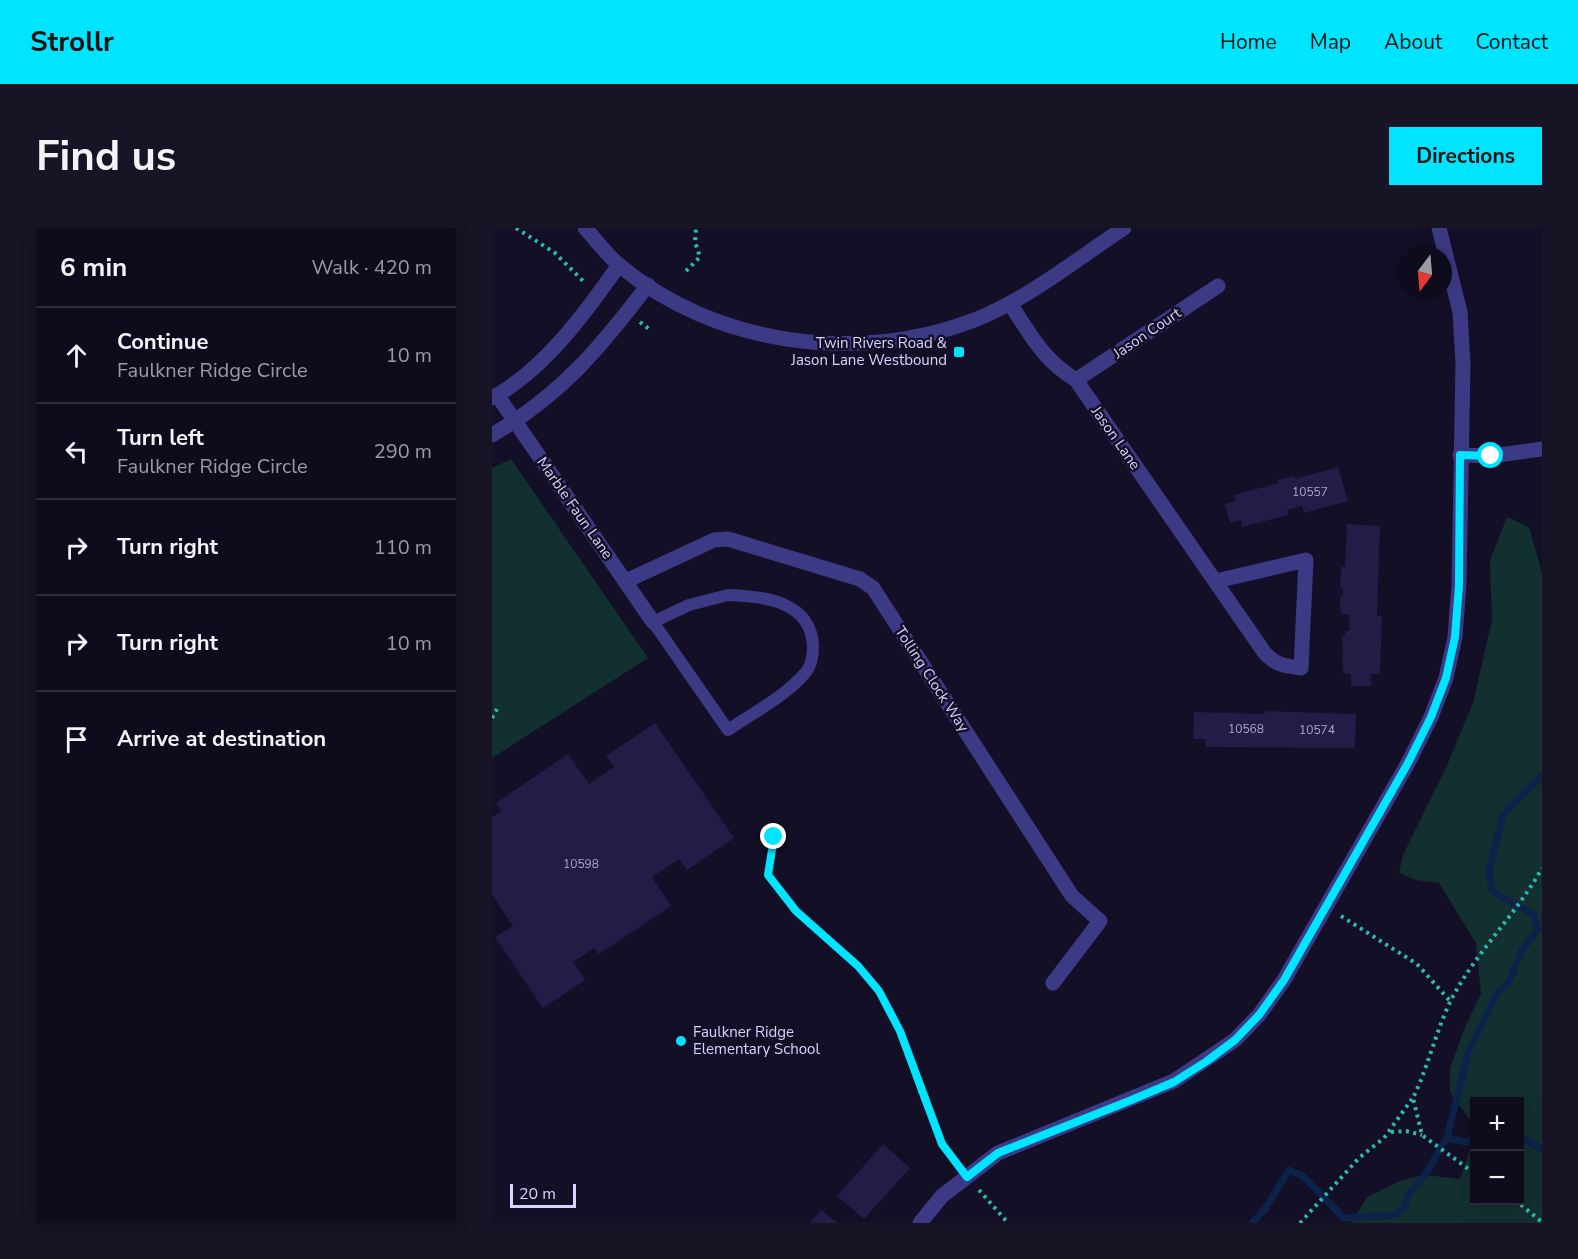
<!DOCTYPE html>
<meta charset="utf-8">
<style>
:root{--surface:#0e0b1c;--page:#171425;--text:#f1f3f6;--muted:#9b9ba3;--line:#2e2b3b;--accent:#00e5ff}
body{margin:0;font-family:"Nunito Sans",sans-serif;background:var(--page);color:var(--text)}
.controls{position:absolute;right:18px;bottom:18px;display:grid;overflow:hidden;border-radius:0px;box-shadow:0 3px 15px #0003}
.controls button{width:54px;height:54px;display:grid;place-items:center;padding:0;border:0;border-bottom:2px solid var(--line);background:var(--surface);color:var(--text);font:30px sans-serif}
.compass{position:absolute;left:906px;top:18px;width:54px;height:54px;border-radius:50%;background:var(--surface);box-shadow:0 3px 15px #0003;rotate:196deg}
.scale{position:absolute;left:18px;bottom:15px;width:66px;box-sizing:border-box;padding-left:6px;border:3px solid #d9d4ff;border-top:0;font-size:16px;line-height:21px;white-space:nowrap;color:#d9d4ff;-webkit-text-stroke:4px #130f26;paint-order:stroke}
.stop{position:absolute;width:18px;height:18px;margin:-14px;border:4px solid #00e5ff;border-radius:50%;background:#fff}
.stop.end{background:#00e5ff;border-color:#fff;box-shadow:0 2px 6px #0008}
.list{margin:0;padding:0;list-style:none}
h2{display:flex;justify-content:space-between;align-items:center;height:78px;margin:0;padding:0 24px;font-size:26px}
h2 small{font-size:20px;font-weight:400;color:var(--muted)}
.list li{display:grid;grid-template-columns:39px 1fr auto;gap:18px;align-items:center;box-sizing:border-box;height:96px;padding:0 24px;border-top:2px solid var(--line)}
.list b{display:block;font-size:22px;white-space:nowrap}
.list p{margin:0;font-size:20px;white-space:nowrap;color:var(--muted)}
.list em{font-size:20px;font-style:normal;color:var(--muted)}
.icon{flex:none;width:33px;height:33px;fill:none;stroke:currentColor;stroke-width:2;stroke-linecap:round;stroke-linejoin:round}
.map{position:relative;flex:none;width:1050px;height:995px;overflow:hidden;border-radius:0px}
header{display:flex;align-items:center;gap:36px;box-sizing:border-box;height:84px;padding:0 30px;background:var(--accent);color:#111}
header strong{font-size:28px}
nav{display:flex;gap:33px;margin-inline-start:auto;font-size:21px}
.intro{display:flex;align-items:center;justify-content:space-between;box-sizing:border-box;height:144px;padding:0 36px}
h1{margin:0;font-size:42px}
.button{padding:15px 27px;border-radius:0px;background:var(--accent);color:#111;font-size:21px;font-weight:700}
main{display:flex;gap:36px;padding:0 36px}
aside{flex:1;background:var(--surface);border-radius:0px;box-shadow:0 3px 15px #0003}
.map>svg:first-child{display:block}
.green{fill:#12302f}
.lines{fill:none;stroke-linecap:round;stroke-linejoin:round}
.stream{stroke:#0c2248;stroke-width:7}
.building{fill:#241b47}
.path{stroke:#2fb8b0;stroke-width:4;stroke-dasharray:3 4.5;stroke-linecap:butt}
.service{stroke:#3d3a85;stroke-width:12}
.minor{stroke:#3d3a85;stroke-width:15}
.tertiary{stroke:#3d3a85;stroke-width:15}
.route{stroke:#00e5ff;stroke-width:8}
.poi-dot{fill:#00e5ff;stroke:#130f26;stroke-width:2}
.labels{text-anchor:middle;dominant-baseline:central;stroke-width:5;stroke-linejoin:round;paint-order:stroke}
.number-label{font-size:12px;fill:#aca6d1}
.street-label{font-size:15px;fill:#d9d4ff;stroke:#130f26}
.poi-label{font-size:15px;fill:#d9d4ff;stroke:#130f26;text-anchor:end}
</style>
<header>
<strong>Strollr</strong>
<nav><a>Home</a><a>Map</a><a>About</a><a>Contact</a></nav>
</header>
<div class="intro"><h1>Find us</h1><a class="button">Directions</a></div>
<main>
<aside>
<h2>6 min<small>Walk · 420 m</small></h2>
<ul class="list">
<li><svg class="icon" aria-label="ahead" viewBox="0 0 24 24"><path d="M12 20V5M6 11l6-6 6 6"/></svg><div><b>Continue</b><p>Faulkner Ridge Circle</p></div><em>10 m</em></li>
<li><svg class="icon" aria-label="left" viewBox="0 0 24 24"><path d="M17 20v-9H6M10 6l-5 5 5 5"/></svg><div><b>Turn left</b><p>Faulkner Ridge Circle</p></div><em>290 m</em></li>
<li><svg class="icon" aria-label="right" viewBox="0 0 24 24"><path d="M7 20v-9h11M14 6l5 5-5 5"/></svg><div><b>Turn right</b></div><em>110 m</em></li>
<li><svg class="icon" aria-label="right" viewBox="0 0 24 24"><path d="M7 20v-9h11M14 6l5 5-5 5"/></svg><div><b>Turn right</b></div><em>10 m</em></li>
<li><svg class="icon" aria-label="arrive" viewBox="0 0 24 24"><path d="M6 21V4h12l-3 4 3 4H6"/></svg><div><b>Arrive at destination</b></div></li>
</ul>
</aside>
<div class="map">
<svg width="1050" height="995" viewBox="0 0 1050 995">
<rect width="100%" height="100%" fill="#130f26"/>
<g class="green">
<path d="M 19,231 L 156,430 L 0,530 L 0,240 Z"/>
<path d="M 1015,289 L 1037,299 L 1050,345 L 1050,995 L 859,995 L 875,969 L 910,952 L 933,947 L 968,951 L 982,910 L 982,972 L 1028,972 L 1028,874 L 982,874 L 982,898 L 958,864 L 958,840 L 974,797 L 989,766 L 984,715 L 947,655 L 924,652 L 907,645 L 911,627 L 953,542 L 981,475 L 1000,392 L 998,332 Z"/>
</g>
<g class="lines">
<g class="stream">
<path d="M 1028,908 L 1050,921"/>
<path d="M 955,910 L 973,914 L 982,911"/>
<path d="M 760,995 L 773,981 L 797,942 L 811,948 L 852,990 L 903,987 L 912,980 L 917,966 L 933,947 L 955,910 L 976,825 L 1005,765 L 1016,756 L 1030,722 L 1046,701 L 1041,686 L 1000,663 L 997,643 L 1011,587 L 1050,548"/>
</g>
</g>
<g class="building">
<path d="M 846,239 L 856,273 L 812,285 L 810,278 L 795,282 L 796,287 L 750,299 L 749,292 L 738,295 L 733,276 L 743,273 L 742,267 L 787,255 L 786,252 L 802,248 L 803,251 Z"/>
<path d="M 855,296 L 888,298 L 885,388 L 890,388 L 888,446 L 879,446 L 879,458 L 859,458 L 859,446 L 851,445 L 850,408 L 853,408 L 853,403 L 857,403 L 858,387 L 850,386 L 848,381 L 848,367 L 851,368 L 851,360 L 848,360 L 849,339 L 853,339 Z"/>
<path d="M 773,483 L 864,486 L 863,520 L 713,519 L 714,511 L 701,511 L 702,484 L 773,486 Z"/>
<path d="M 163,495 L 242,610 L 195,642 L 187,631 L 160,649 L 179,678 L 107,726 L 102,720 L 81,734 L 93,752 L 51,780 L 3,709 L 21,698 L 0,667 L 0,589 L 9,583 L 4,575 L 76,526 L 97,556 L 122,539 L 114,528 Z"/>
<path d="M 391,916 L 418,940 L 372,991 L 345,968 Z"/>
<path d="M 329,982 L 346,995 L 318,995 Z"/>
</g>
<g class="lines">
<g class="path">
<path d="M 24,0 L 63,25 L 93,55"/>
<path d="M 194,43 L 208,29 L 203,14 L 204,0"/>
<path d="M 148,94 L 157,101"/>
<path d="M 0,490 L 5,481"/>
<path d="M 282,609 L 276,647 C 285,659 294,672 304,683 C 330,712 369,731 389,766 C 420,820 427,886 465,936"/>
<path d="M 849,688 L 925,736 L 959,774"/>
<path d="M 899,904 L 914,903 L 930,907"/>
<path d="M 982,945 L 930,907 L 921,870 C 936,839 944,803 959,772 C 984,724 1024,687 1050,640"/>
<path d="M 487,962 L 516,995"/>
<path d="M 1023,972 L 1050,994"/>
<path d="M 808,995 L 867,930 L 892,910 L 920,871"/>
</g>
<path class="service" d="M 236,367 C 271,368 319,373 321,418 C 321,426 320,437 314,444 C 294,468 261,485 236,502 L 161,394 L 197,377 Z"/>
<g class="minor">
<path d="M 518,76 C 540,108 549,130 584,152 L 772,424 C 783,437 793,438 809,440 L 814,332 L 724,353"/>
<path d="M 584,152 L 726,58"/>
<path d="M 5,167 L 161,394"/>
<path d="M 0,170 C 52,142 94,84 127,37"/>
<path d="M 0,207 C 69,167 108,120 156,57"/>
<path d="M 968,227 L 999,228 L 1050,221"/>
<path d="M 134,353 L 222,312 L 236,311 L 368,351 L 381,360 L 580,668 L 608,693 L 561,755"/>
<path d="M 428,995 L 450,968 L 506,925 L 682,853 L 743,812 L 767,787 L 792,752 L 916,535 L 939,489 L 954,450 L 963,409 L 967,357 L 971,135 L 968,84 L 947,0"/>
</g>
<path class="tertiary" d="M 93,0 C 104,12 114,26 127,37 C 223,118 369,137 485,91 C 537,70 585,31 632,0"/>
</g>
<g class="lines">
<path class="route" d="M 282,609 L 276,647 L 304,683 L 366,738 L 387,763 L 408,803 L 450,916 L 475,949 L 506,925 L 637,873 L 682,854 L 715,833 L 743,812 L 767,787 L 792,752 L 916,535 L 939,489 L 954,450 L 963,409 L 967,357 L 968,227 L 999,228"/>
</g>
<g class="poi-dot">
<rect x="461" y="118" width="12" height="12" rx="3"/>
<circle cx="189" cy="813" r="6"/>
</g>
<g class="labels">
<g class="number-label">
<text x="818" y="264">10557</text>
<text x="754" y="501">10568</text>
<text x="825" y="502">10574</text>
<text x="89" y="636">10598</text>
</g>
<g class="street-label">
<text transform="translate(655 105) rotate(-34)">Jason Court</text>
<text transform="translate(624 210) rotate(55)">Jason Lane</text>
<text transform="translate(83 280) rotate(55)">Marble Faun Lane</text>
<text transform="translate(440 451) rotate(57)">Tolling Clock Way</text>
</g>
<g class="poi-label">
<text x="455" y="115">Twin Rivers Road &amp;<tspan x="455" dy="17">Jason Lane Westbound</tspan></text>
<text x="201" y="804" text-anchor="start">Faulkner Ridge<tspan x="201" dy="17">Elementary School</tspan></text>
</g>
</g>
</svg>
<div class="controls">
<button>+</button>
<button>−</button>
</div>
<svg class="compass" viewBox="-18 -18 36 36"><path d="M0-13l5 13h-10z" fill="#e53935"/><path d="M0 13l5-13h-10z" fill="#9b9ba3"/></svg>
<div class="scale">20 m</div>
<div class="stop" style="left:999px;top:228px"></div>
<div class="stop end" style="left:282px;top:609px"></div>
</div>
</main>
